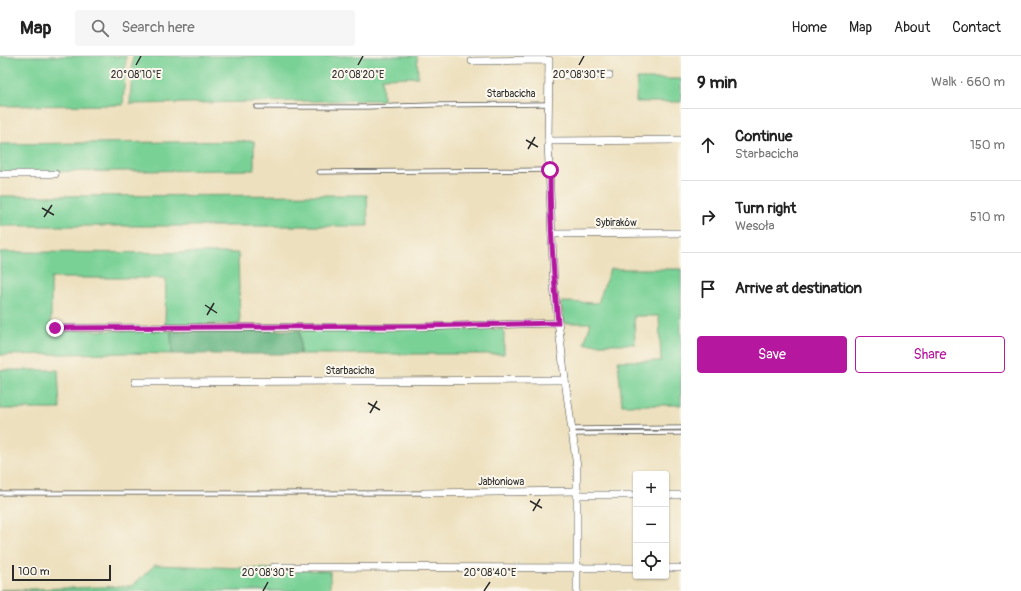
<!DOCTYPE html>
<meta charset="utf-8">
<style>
:root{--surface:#fff;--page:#f6f6f6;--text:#222;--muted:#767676;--line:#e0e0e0;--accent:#b5179e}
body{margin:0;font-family:Pangolin,sans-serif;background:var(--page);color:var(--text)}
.controls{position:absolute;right:12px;bottom:12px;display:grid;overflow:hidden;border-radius:4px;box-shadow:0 1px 3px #0004}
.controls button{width:36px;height:36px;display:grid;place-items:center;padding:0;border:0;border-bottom:1px solid var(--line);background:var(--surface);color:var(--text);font:20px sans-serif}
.scale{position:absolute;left:12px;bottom:10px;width:99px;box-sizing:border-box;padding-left:4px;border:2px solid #2b2b2b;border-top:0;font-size:11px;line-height:14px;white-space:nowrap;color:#2b2b2b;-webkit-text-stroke:3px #fbf7ec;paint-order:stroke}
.stop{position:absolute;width:12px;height:12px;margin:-9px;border:3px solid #b5179e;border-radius:50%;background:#fff}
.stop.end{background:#b5179e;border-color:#fff;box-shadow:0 1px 4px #0008}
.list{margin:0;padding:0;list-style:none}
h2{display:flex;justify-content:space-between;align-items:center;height:52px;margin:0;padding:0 16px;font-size:17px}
h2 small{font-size:13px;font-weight:400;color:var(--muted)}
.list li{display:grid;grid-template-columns:26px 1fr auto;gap:12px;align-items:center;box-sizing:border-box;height:72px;padding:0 16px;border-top:1px solid var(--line)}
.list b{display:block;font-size:15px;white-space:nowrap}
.list p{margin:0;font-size:13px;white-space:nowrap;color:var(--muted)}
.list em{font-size:13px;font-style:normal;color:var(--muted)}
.actions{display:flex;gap:8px;padding:12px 16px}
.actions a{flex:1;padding:9px 0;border:1px solid var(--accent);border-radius:4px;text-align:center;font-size:14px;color:var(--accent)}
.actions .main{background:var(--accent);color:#fff}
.icon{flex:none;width:22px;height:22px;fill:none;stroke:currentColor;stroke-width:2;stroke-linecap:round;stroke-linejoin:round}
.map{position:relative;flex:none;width:681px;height:535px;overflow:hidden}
header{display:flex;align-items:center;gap:24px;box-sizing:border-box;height:56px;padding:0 20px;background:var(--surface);border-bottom:1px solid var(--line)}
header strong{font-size:19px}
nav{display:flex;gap:22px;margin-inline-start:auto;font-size:14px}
.search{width:280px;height:36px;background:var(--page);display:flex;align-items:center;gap:10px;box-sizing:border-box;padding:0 14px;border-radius:4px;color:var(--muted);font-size:15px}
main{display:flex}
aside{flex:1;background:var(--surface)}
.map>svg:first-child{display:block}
.green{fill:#79d196;stroke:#527e60}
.forest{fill:#62b37f;stroke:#466f55}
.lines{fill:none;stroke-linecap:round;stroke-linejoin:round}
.service-casing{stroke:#484641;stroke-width:5}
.minor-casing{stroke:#484641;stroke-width:8}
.service{stroke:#fff;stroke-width:3.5}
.minor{stroke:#fff;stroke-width:7}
.route{stroke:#b5179e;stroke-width:5}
.ticks{fill:none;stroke:#2b2b2b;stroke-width:1.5}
.labels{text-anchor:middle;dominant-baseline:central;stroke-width:4;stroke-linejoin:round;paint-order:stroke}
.street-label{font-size:10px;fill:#2b2b2b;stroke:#fbf7ec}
.ticks-label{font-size:10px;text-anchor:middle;fill:#2b2b2b;stroke:#fbf7ec;stroke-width:4;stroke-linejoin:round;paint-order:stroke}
</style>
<header>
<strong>Map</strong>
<div class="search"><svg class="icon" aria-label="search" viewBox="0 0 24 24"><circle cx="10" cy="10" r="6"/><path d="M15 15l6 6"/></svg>Search here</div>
<nav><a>Home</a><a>Map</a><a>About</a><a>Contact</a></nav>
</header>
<main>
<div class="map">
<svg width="681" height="535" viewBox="0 0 681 535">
<rect width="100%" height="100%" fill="#fbf7ec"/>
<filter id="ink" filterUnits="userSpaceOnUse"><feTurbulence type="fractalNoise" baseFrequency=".025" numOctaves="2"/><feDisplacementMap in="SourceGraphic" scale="8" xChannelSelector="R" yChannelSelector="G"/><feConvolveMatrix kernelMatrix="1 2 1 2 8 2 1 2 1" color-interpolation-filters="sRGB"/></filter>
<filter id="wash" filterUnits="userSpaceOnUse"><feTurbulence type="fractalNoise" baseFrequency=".012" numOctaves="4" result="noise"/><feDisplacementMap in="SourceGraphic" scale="16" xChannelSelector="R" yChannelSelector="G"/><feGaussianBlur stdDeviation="0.9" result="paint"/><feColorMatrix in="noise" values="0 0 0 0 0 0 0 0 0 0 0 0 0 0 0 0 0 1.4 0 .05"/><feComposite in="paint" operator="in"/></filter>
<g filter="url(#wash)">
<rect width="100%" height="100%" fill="#ede0be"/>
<g class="green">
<path d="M 0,0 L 126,0 L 123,49 L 0,50 Z"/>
<path d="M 133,0 L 417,0 L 418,21 L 382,22 L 383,44 L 130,48 Z"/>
<path d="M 637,23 L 681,23 L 681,46 L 636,46 Z"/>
<path d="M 254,85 L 254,114 L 0,116 L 0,88 Z"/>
<path d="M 367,139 L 368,170 L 0,170 L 0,140 Z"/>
<path d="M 0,196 L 238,197 L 240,268 L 165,269 L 166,222 L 51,222 L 51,274 L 171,275 L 172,298 L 125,297 L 0,299 Z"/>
<path d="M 610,213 L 681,213 L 681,349 L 622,349 L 618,305 L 661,305 L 659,260 L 634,260 L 635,288 L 584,288 L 591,267 L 564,267 L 561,246 L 598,247 Z"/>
<path d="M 504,273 L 504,298 L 300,298 L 300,274 Z"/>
<path d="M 0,314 L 58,314 L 60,353 L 0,353 Z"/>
<path d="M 155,509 L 330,515 L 330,535 L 0,535 L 0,534 L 132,530 Z"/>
</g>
<path class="forest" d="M 300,274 L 300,298 L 172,298 L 171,275 Z"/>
</g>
<g filter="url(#ink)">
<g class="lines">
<defs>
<g id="service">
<path d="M 256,51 L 367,51 L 432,49 L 548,48"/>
<path d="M 319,116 L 549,114"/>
<path d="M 572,373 L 681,372"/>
<path d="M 572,378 L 681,377"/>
<path d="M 0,437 L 424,437"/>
</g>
<g id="minor">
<path d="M 472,5 L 549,4 L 548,85 L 554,231 L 565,324 L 577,411 L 577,535"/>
<path d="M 549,19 L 609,19"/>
<path d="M 548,85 L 681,84"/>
<path d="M 0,118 L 55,118"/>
<path d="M 552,178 L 681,177"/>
<path d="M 55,272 L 417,271 L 558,267"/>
<path d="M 135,326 L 565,324"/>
<path d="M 424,437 L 578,435"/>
<path d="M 578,439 L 636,439"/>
<path d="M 666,439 L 681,439"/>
<path d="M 274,511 L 636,512"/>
<path d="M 666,512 L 681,512"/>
</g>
</defs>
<use href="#service" class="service-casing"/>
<use href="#minor" class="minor-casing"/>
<use href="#service" class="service"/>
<use href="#minor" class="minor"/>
</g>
</g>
<g class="lines" filter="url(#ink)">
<path class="route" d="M 55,272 L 417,270 L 558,267 C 553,216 550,165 550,114"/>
</g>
<path class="ticks" d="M 136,9 L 141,0M 358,9 L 363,0M 579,9 L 584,0M 526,84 L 538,91M 528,93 L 535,81M 42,152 L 54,159M 44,161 L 52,149M 205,249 L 217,257M 207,259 L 214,247M 368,347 L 380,354M 370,357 L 377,345M 530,445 L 542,452M 533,455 L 540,443M 263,535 L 268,526M 484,535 L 490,526"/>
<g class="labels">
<g class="street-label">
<text x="511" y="38">Starbacicha</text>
<text x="616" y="167">Sybiraków</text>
<text x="350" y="315">Starbacicha</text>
<text x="501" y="426">Jabłoniowa</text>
</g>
</g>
<g class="ticks-label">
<text x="136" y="22">20°08'10"E</text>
<text x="358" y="22">20°08'20"E</text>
<text x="579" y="22">20°08'30"E</text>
<text x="268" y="520">20°08'30"E</text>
<text x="490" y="520">20°08'40"E</text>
</g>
</svg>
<div class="controls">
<button>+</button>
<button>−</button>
<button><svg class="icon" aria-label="locate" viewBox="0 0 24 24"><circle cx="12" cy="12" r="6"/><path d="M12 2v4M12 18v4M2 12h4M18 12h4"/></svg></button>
</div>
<div class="scale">100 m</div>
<div class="stop" style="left:550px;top:114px"></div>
<div class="stop end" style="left:55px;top:272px"></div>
</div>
<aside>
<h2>9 min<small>Walk · 660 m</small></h2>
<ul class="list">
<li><svg class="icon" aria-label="ahead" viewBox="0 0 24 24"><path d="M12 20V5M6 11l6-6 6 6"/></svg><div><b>Continue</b><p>Starbacicha</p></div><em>150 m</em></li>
<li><svg class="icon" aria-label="right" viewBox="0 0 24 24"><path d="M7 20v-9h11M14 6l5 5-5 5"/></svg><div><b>Turn right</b><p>Wesoła</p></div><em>510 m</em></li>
<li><svg class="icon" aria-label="arrive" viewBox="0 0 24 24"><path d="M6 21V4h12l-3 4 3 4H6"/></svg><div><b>Arrive at destination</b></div></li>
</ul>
<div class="actions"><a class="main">Save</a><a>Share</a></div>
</aside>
</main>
